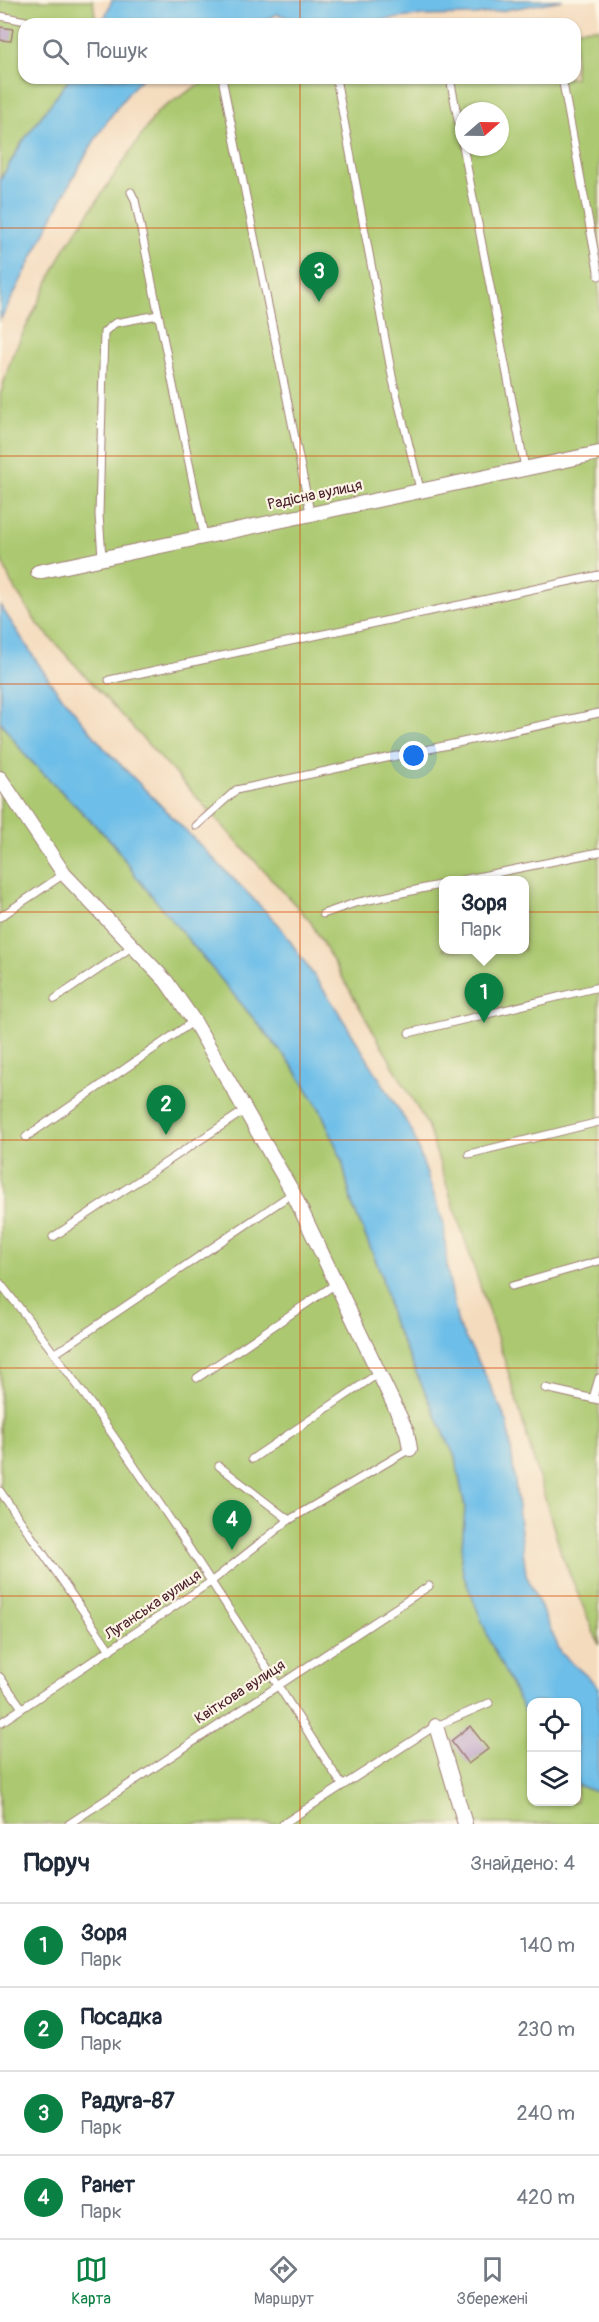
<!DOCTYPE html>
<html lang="uk">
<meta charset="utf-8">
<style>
:root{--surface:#fff;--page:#f2f2f3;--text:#1f2937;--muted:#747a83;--line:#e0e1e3;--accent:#0b8043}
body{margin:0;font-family:Pangolin,sans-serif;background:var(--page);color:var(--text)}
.controls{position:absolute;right:18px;bottom:18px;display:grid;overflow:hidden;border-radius:12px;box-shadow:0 2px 4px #0004}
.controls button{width:54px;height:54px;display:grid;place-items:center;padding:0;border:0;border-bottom:2px solid var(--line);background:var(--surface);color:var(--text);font:30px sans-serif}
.compass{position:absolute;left:455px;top:102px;width:54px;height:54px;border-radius:50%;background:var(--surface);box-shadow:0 2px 4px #0004;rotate:70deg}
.you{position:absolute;left:414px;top:756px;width:21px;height:21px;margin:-15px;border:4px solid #fff;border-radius:50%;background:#1a73e8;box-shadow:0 0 0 9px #1a73e833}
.badge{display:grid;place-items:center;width:39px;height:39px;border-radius:50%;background:var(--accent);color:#fff;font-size:20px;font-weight:700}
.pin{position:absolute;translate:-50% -50px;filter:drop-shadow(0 2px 3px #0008)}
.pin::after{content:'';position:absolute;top:32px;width:21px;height:18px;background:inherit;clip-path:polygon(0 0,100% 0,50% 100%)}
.popup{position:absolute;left:439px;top:876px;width:90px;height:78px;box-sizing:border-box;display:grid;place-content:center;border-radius:12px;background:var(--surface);filter:drop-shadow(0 2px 4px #0005);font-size:20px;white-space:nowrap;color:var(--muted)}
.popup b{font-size:22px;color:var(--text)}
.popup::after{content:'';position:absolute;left:50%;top:100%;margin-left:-12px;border:12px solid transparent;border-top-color:var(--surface)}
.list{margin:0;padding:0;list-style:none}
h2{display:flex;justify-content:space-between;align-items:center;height:78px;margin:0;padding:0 24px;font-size:26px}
h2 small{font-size:20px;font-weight:400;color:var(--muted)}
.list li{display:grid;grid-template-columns:39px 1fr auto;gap:18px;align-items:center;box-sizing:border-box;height:84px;padding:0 24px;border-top:2px solid var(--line)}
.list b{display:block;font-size:22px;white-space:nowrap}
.list p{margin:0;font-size:20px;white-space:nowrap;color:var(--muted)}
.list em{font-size:20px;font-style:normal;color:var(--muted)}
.icon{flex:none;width:33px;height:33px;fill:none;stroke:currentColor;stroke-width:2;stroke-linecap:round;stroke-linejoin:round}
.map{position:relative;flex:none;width:599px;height:1824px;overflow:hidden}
.search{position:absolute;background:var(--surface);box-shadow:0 2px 4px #0004;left:18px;right:18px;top:18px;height:66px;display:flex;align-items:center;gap:15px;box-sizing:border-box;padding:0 21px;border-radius:18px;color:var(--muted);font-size:22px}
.sheet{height:414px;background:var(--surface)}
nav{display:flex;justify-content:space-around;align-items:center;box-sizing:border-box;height:84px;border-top:2px solid var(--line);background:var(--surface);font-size:16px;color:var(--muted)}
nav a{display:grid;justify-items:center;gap:3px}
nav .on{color:var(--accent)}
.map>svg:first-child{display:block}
.green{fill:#acc971;stroke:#7b744e;stroke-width:1.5;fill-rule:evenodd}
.water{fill:#6dbee8;stroke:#5c6e8a;stroke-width:1.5}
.building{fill:#b89ec5}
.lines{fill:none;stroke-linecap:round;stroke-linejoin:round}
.service-casing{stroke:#9f7d74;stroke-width:9}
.minor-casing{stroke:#9f7d74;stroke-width:16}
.service{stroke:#fff;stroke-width:7}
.minor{stroke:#fff;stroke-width:14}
.grid{fill:none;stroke:#d8530f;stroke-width:1.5;stroke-opacity:0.55}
.labels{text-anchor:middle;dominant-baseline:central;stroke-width:4.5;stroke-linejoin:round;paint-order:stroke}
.street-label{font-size:15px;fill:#4a1f2b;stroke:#fcf5e5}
</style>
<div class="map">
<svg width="599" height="1824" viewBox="0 0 599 1824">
<rect width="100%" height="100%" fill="#fcf5e5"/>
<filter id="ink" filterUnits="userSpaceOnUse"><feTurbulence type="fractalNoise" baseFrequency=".0167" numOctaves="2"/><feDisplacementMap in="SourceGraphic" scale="12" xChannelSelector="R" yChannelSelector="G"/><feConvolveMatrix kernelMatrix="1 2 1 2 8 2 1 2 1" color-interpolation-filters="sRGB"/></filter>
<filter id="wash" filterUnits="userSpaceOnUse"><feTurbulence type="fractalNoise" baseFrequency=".008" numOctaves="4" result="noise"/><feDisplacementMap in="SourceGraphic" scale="24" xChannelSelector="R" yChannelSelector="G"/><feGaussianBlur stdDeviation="1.35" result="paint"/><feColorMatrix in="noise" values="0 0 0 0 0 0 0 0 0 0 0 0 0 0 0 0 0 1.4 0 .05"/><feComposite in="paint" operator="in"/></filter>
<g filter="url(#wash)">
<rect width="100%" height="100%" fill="#f4dbbd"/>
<g class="green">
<path d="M 0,0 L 93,0 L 96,24 L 24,24 L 24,78 L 70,78 L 23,141 L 0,180 Z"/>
<path d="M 599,28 L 599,1645 L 561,1553 L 507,1368 L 427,1125 L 310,921 L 36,622 L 11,583 L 0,555 L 0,395 L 12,356 L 65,248 L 158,111 L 209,78 L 575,78 L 575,29 ZM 464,111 L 500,111 L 500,147 L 464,147 ZM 444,880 L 524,880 L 524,950 L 444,950 Z"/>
<path d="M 0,721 L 25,755 L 113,843 L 138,879 L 292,1065 L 321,1111 L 342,1160 L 352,1204 L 381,1273 L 392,1320 L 455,1457 L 465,1507 L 526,1714 L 531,1725 L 532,1802 L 576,1802 L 577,1785 L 599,1793 L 599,1824 L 0,1824 Z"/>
</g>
<g class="water">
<path d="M 112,0 L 563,0 L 477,15 L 418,16 L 353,23 L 309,24 L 277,14 L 258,24 L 102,24 Z"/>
<path d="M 70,78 L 142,78 C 82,140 43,243 0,320 L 0,180 L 23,141 Z"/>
<path d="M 0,605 L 51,683 L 104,748 L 279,925 L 334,1005 L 412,1131 L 444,1224 L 447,1268 L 458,1325 L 481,1366 L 508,1424 L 526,1574 L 561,1653 L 599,1687 L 599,1793 L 577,1785 L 576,1702 L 532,1702 L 531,1725 L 492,1646 L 464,1577 L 461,1560 L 465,1507 L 455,1457 L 392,1320 L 381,1273 L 352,1204 L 342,1160 L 321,1111 L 292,1065 L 138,879 L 113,843 L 25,755 L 0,721 Z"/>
</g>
<g id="blocks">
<g class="building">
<path d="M 0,27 L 13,29 L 11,41 L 0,40 Z"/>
<path d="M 470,1726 L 488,1749 L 468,1764 L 451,1741 Z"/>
</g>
</g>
</g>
<g filter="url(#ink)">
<use href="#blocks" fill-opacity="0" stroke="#9f7d74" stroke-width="1.5"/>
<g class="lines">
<defs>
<g id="service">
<path d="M 0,16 L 26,21"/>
<path d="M 336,78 L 393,381 L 420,489"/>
<path d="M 450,78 L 525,468"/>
<path d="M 562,78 L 599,276"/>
<path d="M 223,83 L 310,512"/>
<path d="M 131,192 L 135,200 L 204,536"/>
<path d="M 102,557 L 99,515 L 104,332 L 115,323 L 158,315"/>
<path d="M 109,680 L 599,575"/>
<path d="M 196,826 L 236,790 L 599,713"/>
<path d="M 462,880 L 599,852"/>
<path d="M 323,914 L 355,903 L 444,884"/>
<path d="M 0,917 L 64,874"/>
<path d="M 55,999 L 133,946"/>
<path d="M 409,1033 L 599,987"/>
<path d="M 26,1137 L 194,1021"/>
<path d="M 469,1154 L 599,1122"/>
<path d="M 53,1237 L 247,1109"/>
<path d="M 0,1283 C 126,1441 232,1615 342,1785"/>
<path d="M 512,1286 L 599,1261"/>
<path d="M 56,1353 L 293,1193"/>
<path d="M 197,1378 L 337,1283"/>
<path d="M 545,1388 L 599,1400"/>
<path d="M 593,1398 L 599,1378"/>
<path d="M 252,1459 L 379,1373"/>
<path d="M 219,1466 L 289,1520"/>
<path d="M 0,1491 L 110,1650"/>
<path d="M 0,1677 L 22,1708"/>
<path d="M 0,1723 L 212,1581 L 289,1520 L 410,1449"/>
<path d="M 69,1824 L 429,1586"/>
<path d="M 283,1824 L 432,1728 L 489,1703"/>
</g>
<g id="minor">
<path d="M 38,572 L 599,453"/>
<path d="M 0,778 L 64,874 L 166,981 L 194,1021 L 293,1193 L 407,1432 L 410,1449"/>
<path d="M 436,1726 L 465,1824"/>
</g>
</defs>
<use href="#service" class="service-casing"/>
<use href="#minor" class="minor-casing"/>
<use href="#service" class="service"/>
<use href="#minor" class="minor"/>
</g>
</g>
<path class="grid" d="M 300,0 L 300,24M 300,78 L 300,1824M 0,228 L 599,228M 0,456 L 599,456M 0,684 L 599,684M 0,912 L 599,912M 0,1140 L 599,1140M 0,1368 L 599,1368M 0,1596 L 599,1596"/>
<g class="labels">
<g class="street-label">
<text transform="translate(315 495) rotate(-12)">Радісна вулиця</text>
<text transform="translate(153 1605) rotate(-34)">Луганська вулиця</text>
<text transform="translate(240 1692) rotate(-33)">Квіткова вулиця</text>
</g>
</g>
</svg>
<div class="controls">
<button><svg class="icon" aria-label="locate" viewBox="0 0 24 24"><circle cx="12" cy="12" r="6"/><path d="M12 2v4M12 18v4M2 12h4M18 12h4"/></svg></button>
<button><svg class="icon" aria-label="layers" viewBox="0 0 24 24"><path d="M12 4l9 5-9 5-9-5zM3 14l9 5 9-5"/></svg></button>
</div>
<svg class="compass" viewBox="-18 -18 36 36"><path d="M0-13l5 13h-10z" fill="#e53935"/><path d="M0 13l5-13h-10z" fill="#747a83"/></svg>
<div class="you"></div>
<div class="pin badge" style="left:484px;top:1023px">1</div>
<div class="popup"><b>Зоря</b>Парк</div>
<div class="pin badge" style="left:166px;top:1135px">2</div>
<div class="pin badge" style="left:319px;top:302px">3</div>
<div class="pin badge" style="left:232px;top:1550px">4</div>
<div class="search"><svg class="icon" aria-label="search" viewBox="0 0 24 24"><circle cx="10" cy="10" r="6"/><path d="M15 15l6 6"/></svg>Пошук</div>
</div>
<section class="sheet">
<h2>Поруч<small>Знайдено: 4</small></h2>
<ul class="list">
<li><span class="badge">1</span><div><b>Зоря</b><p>Парк</p></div><em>140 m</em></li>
<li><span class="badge">2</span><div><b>Посадка</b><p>Парк</p></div><em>230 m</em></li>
<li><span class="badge">3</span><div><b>Радуга-87</b><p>Парк</p></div><em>240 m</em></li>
<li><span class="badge">4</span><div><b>Ранет</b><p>Парк</p></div><em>420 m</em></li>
</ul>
</section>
<nav>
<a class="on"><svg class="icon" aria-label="map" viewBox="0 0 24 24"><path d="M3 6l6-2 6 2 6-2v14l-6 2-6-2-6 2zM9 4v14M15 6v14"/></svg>Карта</a>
<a><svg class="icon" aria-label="directions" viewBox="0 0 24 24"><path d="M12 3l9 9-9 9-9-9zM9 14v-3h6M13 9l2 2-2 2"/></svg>Маршрут</a>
<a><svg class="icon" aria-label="saved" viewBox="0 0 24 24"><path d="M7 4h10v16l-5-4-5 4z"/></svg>Збережені</a>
</nav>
